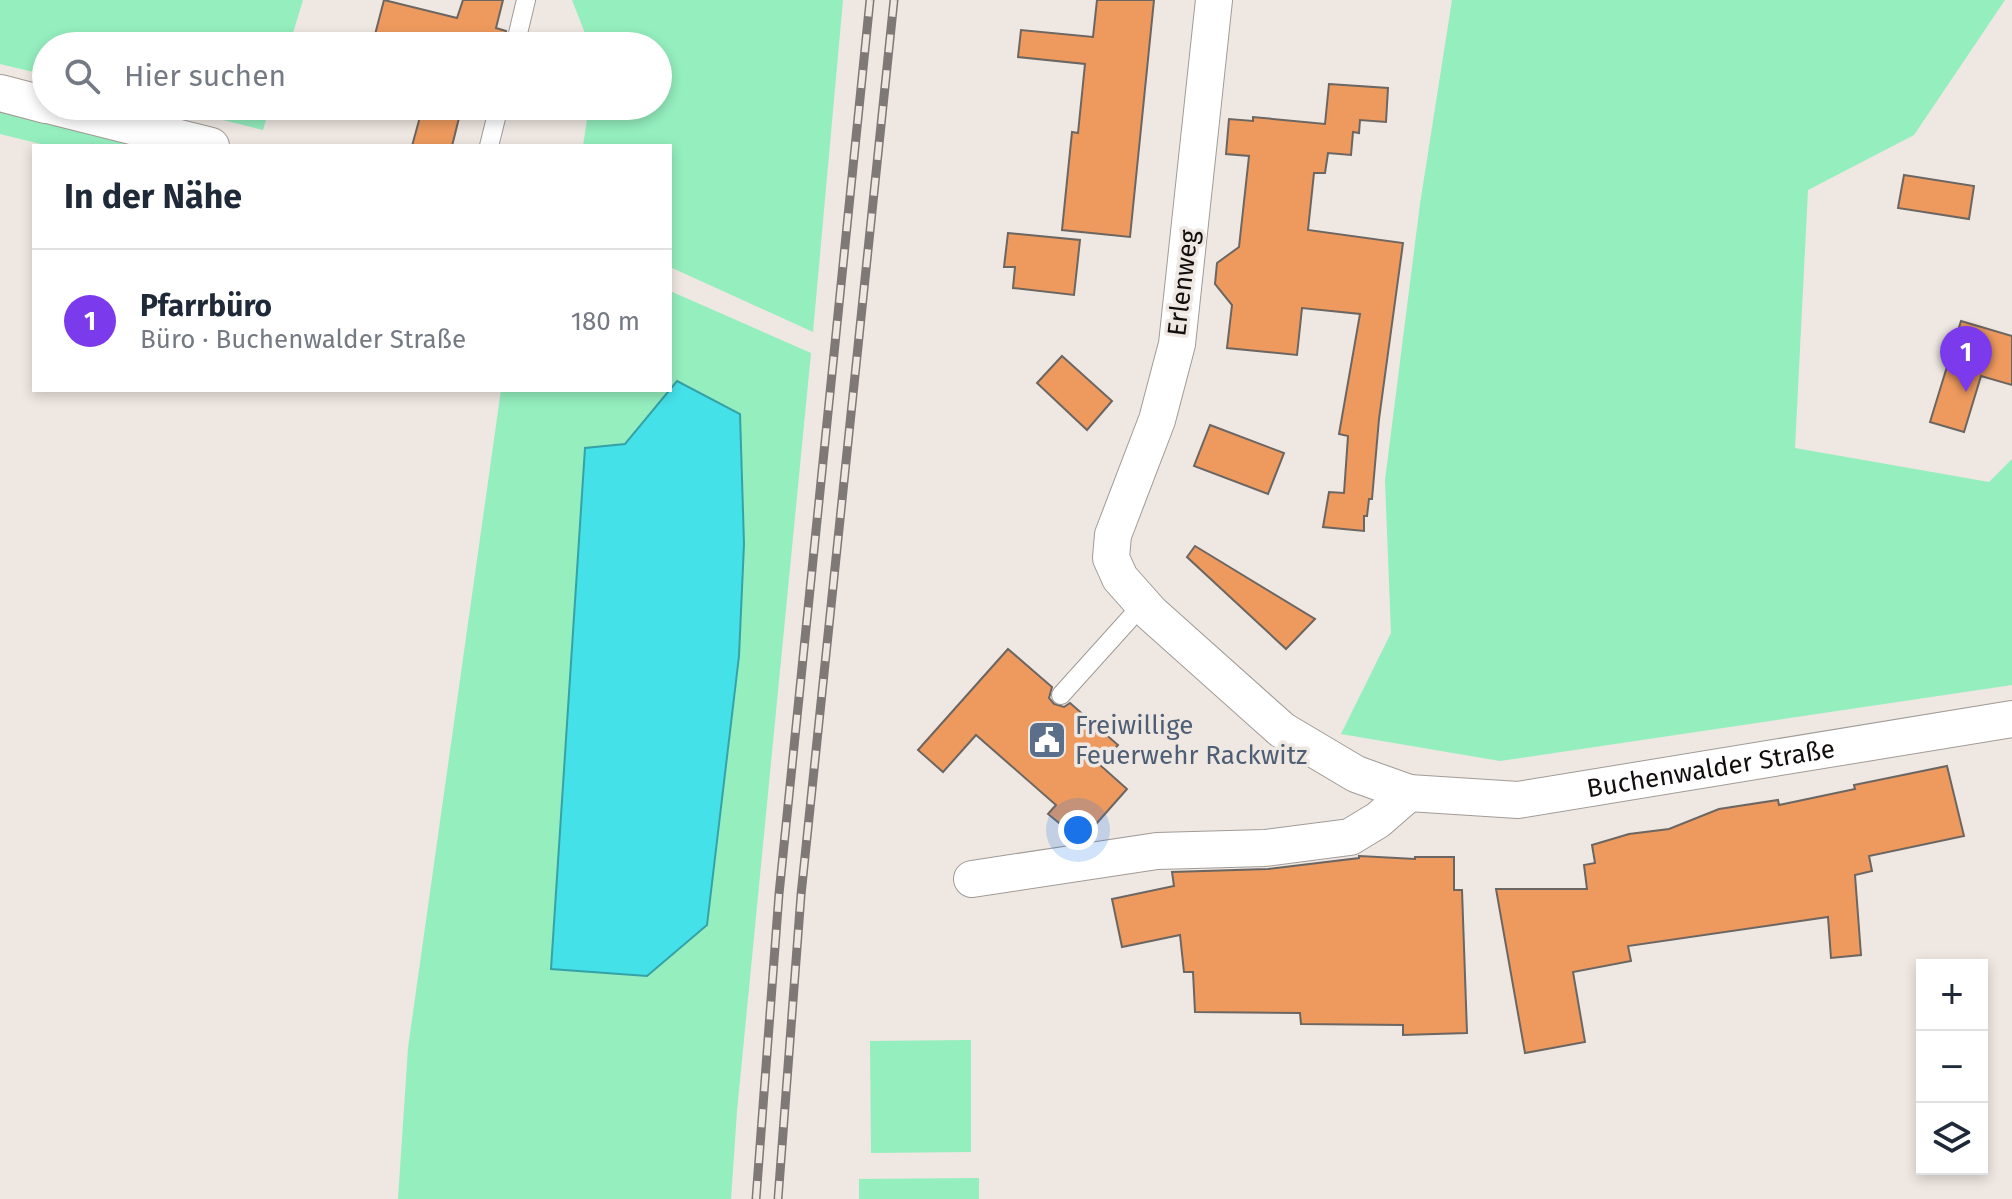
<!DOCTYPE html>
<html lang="de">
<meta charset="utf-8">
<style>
:root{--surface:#fff;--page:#f6f6f7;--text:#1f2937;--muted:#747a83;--line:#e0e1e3;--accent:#7c3aed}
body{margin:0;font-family:"Fira Sans",sans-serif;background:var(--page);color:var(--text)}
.controls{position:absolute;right:24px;bottom:24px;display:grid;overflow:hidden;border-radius:0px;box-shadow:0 4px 12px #0003}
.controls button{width:72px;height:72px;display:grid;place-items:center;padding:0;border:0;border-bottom:2px solid var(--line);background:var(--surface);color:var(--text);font:40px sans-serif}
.you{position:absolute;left:1078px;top:830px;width:28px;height:28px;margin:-20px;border:6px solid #fff;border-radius:50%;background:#1a73e8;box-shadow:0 0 0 12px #1a73e833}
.badge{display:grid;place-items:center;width:52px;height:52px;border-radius:50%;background:var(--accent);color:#fff;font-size:26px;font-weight:700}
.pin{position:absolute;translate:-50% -66px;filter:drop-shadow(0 2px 4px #0008)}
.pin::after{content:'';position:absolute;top:42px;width:28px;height:24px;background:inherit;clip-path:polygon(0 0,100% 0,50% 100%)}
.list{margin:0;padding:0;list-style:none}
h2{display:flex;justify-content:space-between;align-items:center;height:104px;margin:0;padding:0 32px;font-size:34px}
h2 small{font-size:26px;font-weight:400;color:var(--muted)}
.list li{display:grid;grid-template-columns:52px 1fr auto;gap:24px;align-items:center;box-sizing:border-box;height:144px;padding:0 32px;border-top:2px solid var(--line)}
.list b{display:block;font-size:30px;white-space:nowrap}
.list p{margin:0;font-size:26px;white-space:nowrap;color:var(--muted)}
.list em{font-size:26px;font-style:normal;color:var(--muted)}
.icon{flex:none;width:44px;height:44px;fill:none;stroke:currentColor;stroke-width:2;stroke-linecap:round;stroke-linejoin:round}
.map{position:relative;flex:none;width:2012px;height:1199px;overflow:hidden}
.search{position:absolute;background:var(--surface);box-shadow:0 4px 12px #0003;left:32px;top:32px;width:640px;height:88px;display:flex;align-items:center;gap:20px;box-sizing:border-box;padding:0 28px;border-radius:44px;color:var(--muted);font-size:30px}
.panel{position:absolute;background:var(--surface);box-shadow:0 4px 12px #0003;left:32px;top:144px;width:640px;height:248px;border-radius:0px}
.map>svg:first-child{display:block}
.green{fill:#94eebe}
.water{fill:#45e1e9;stroke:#35a2a7;stroke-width:2}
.building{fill:#ee9a5e;stroke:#6c6662;stroke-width:2}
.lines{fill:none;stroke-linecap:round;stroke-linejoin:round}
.service-casing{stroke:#a19b97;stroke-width:20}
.minor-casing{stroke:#a19b97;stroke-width:38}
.service{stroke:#fff;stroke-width:18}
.minor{stroke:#fff;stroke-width:36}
.rail-casing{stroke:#7e7976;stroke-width:9}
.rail{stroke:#eee7e2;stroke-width:6;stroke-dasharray:18;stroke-linecap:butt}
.labels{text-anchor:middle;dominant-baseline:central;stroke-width:7;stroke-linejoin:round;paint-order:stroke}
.street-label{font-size:26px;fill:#110e0d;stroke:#eee7e2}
.service-label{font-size:26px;fill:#4e5e75;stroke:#eee7e2;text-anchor:start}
</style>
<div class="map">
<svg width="2012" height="1199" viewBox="0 0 2012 1199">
<rect width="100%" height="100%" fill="#eee7e2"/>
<g class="green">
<path d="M 0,0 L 303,0 L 289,46 L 46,46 L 46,75 L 0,64 Z"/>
<path d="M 572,0 L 843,0 L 813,332 L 670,267 L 670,146 L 583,146 L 589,106 L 658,106 L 658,46 L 590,46 Z"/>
<path d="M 1452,0 L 2005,0 L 1914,135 L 1808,190 L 1795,448 L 1989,482 L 2012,459 L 2012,685 L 1500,761 L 1341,734 L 1391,633 L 1385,480 L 1420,204 Z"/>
<path d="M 167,106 L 270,106 L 263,130 Z"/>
<path d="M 0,108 L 153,146 L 49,146 L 0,134 Z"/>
<path d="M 670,291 L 811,353 L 737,1111 L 731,1199 L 398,1199 L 408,1048 L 501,390 L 670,390 L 625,444 L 586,448 L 707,925 L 739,656 L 744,544 L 677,382 L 670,389 Z"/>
<path d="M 971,1040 L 971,1152 L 871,1153 L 870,1041 Z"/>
<path d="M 979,1178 L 979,1199 L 859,1199 L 859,1179 Z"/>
</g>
<path class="water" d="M 677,381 L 740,414 L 744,544 L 739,656 L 707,925 L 647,976 L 551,969 L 585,448 L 625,444 Z"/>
<g class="building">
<path d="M 384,0 L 457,18 L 463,0 L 503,0 L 496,28 L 506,31 L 503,46 L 372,46 Z"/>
<path d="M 1097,0 L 1154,0 L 1130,237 L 1062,230 L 1072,132 L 1078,133 L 1085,64 L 1018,57 L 1021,30 L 1093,37 Z"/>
<path d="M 1329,84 L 1388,88 L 1386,122 L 1360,120 L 1359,133 L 1353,132 L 1351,155 L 1328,153 L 1325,173 L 1314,173 L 1308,230 L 1403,243 L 1379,419 L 1372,499 L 1369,499 L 1367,516 L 1364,516 L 1364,531 L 1323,527 L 1329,492 L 1344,493 L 1348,436 L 1339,434 L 1360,314 L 1302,308 L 1297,355 L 1227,348 L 1232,305 L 1215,284 L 1217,263 L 1239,247 L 1249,156 L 1226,154 L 1229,119 L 1253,121 L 1253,117 L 1325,124 Z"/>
<path d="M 423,106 L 462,106 L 452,146 L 412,146 Z"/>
<path d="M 1904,175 L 1974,186 L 1969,219 L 1898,208 Z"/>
<path d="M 1008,233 L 1080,240 L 1074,295 L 1013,288 L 1015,267 L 1004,267 Z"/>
<path d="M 1961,321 L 2012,336 L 2012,385 L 1981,376 L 1964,432 L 1930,422 Z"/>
<path d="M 1062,356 L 1112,401 L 1087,430 L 1037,383 Z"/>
<path d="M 1210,425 L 1284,453 L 1268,494 L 1194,466 Z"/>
<path d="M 1195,546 L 1315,619 L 1286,649 L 1187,557 Z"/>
<path d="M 1008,649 L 1052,687 L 1049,698 L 1054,704 L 1064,707 L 1070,703 L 1118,745 L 1100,765 L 1127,789 L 1081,841 L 1048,814 L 1056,805 L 976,735 L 943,772 L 918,750 Z"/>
<path d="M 1947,766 L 1964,836 L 1869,856 L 1872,871 L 1855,875 L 1861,955 L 1831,958 L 1828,917 L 1628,946 L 1631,961 L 1573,972 L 1585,1042 L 1525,1053 L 1496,889 L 1587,889 L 1584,865 L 1595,863 L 1592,845 L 1629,834 L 1669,829 L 1719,809 L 1778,800 L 1779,805 L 1855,789 L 1854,785 Z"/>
<path d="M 1359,856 L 1415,859 L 1415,857 L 1454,857 L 1454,890 L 1462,890 L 1467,1033 L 1403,1035 L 1403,1025 L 1301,1024 L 1300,1013 L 1195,1012 L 1193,972 L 1184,972 L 1180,935 L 1122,947 L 1112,899 L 1174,886 L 1172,872 L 1268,869 L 1359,858 Z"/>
</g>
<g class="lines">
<defs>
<g id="service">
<path d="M 515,46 L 526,0"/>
<path d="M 489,146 L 499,106"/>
<path d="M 1061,695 L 1143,604"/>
</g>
<g id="minor">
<path id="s1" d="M 1214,0 L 1177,344 L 1157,420 L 1113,535 L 1111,558 L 1120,578 L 1151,613 L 1282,730 L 1356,774 L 1409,793 L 1518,800 L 2012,719"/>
<path d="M 0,93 L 46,105"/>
<path d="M 52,106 L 211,146"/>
<path d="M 972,879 L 1157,851 L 1265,848 L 1350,837 L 1378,820 L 1409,793"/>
</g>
</defs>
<use href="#service" class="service-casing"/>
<use href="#minor" class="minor-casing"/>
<use href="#service" class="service"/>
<use href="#minor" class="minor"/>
<defs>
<g id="rail">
<path d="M 756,1199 L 779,894 L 870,0"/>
<path d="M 778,1199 L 801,895 L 894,0"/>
</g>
</defs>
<use href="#rail" class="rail-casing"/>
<use href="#rail" class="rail"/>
</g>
<defs>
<symbol id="civic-square" viewBox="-11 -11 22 22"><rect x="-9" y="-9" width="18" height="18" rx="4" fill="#5c6f8a" stroke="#eee7e2"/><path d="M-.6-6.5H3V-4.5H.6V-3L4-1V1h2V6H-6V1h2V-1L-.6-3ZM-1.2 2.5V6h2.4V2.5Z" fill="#fff"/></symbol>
</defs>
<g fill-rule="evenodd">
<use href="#civic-square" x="1025" y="718" width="44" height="44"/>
</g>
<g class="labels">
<g class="street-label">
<text transform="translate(1183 283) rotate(-83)">Erlenweg</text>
<text stroke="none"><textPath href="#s1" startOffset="1262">Buchenwalder Straße</textPath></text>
</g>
<g class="service-label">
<text x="1075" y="725">Freiwillige<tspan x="1075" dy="30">Feuerwehr Rackwitz</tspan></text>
</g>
</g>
</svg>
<div class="controls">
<button>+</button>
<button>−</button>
<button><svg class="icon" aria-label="layers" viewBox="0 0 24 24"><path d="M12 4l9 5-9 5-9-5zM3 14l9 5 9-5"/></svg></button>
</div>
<div class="you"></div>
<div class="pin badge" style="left:1966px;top:392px">1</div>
<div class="search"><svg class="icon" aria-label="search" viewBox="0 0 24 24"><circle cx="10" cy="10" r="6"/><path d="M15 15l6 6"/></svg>Hier suchen</div>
<section class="panel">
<h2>In der Nähe<small></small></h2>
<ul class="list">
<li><span class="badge">1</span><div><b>Pfarrbüro</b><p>Büro · Buchenwalder Straße</p></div><em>180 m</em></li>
</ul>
</section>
</div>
